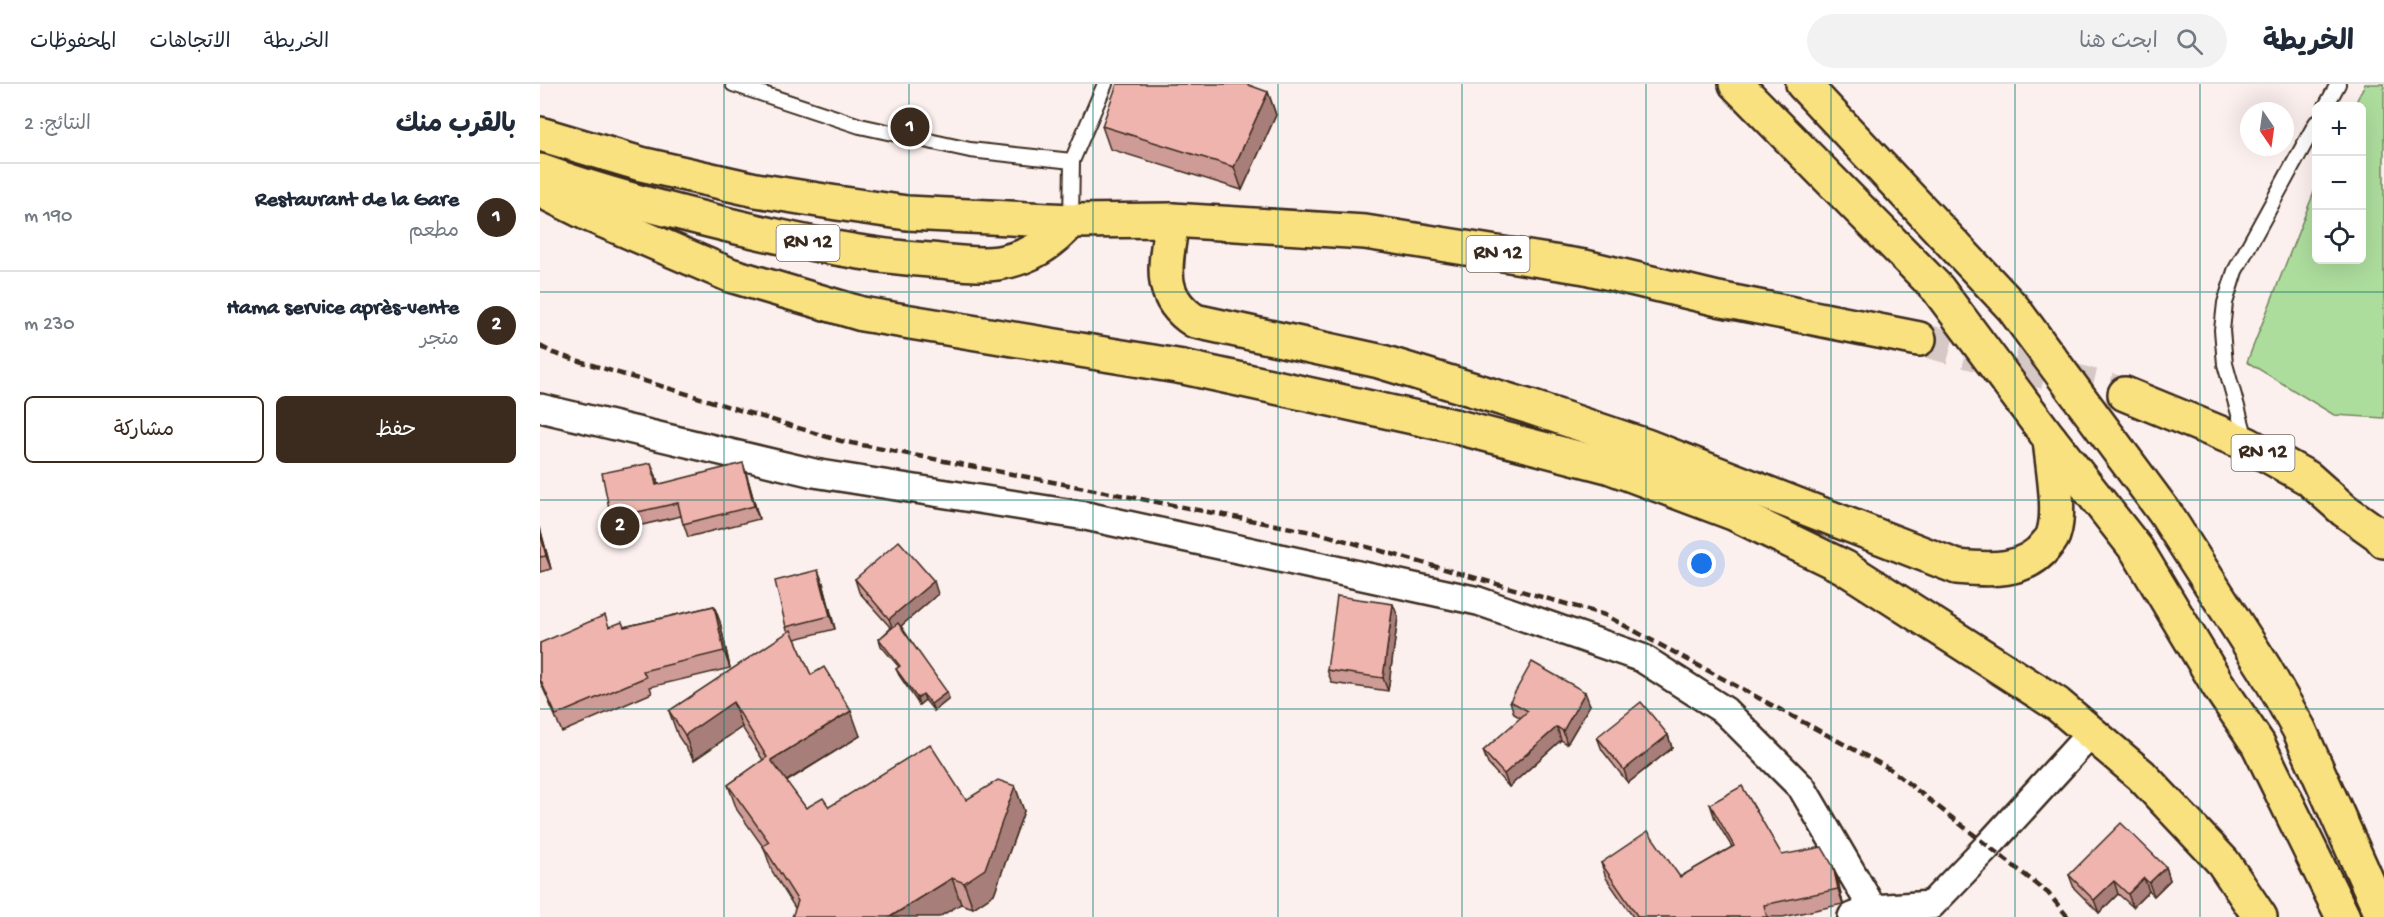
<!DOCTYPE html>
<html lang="ar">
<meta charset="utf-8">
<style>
:root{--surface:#fff;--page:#f2f2f3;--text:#1f2937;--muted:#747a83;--line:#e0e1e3;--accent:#3b2a1e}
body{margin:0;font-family:"Gochi Hand","Playpen Sans Arabic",sans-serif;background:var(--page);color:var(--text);direction:rtl}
.controls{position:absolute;right:18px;top:18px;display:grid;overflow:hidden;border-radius:9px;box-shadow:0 6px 24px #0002}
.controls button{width:54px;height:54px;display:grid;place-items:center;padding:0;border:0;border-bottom:2px solid var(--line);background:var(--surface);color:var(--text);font:30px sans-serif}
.compass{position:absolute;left:1700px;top:18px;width:54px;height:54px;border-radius:50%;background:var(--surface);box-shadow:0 6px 24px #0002;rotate:167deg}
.you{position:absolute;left:1162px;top:480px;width:21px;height:21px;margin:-15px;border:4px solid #fff;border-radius:50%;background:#1a73e8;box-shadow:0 0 0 9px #1a73e833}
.badge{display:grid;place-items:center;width:39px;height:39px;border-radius:50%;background:var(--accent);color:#fff;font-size:20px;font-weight:700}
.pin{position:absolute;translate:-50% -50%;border:3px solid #fff;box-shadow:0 2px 6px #0006}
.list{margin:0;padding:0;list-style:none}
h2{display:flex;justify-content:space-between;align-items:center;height:78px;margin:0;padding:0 24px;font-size:26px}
h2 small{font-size:20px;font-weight:400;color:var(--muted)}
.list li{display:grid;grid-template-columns:39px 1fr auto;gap:18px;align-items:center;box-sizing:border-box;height:108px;padding:0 24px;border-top:2px solid var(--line)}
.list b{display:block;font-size:22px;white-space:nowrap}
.list p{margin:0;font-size:20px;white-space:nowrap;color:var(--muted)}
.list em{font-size:20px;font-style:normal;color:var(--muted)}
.actions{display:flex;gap:12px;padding:18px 24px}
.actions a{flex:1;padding:14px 0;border:2px solid var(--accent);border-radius:9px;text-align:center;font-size:21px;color:var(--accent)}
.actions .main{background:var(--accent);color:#fff}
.icon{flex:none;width:33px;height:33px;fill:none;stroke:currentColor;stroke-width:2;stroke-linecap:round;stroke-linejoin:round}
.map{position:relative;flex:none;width:1844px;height:833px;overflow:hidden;direction:ltr}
header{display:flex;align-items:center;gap:36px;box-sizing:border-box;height:84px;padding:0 30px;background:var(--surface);border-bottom:2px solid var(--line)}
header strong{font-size:28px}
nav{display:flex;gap:33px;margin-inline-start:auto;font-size:21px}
.search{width:420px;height:54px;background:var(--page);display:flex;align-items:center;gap:15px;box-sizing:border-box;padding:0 21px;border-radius:33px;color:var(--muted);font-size:22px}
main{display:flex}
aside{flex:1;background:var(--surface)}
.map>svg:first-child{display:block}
.pitch{fill:#addd9d;stroke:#74845e;stroke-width:1.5}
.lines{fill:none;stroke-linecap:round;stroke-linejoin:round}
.trunk-tunnel{stroke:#d5c8c5;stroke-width:33;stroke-dasharray:33 16;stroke-linecap:butt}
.service-casing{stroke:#3b2a1e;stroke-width:18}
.minor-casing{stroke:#3b2a1e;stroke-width:32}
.trunk-casing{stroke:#3b2a1e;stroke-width:38}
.motorway-casing{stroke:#3b2a1e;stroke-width:38}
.service{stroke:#fff;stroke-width:14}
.minor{stroke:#fff;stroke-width:27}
.trunk{stroke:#fae180;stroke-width:33}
.motorway{stroke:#fae180;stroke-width:33}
.rail{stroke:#3b2a1e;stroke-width:4.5;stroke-dasharray:9 4.5;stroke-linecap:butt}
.wall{fill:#ce9b96;stroke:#3b2a1e;stroke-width:1.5}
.shaded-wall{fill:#a77e7a;stroke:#3b2a1e;stroke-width:1.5}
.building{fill:#efb4ae;stroke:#3b2a1e;stroke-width:1.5}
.grid{fill:none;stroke:#0f766e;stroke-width:1.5;stroke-opacity:0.55}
.labels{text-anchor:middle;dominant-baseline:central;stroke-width:6;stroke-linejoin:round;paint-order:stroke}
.shield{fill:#fff;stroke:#766a62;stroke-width:1.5}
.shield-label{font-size:21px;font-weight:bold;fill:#3b2a1e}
</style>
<header>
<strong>الخريطة</strong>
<div class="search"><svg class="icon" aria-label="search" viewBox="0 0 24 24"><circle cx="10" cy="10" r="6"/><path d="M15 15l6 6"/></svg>ابحث هنا</div>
<nav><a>الخريطة</a><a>الاتجاهات</a><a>المحفوظات</a></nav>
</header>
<main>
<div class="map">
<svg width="1844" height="833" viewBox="0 0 1844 833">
<rect width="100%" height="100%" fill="#fcf0ef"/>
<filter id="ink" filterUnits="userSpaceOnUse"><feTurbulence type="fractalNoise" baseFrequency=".0167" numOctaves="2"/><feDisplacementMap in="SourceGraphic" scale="12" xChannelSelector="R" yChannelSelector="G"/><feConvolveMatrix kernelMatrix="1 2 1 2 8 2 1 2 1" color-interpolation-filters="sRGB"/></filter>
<g filter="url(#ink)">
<path class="pitch" d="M 1825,0 L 1844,0 L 1844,334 L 1794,331 L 1707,278 L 1776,103 L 1776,176 L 1822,176 L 1822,22 L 1814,22 Z"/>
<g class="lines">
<path class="trunk-tunnel" d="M 1379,255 L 1585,310"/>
<defs>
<g id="service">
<path d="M 193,0 L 320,42 L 430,66 L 532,77"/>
<path d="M 1786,22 L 1798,0"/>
<path d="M 531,137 L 532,77 L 565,0"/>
<path d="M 1706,355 L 1685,280 L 1682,246 L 1685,219 L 1695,187 L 1776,39"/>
</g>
<g id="minor">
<path d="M 0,324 L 274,389 L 546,432 L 938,517 L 1102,574 L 1185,627 L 1262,704 L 1333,825"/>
<path d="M 1312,833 L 1333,825 L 1391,821 L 1448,762 L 1551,649"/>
</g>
<g id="trunk">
<path d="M 0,50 L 101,80 L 216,106 L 297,119 L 367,129 L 531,137 L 632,136 L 825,148 L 1045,183 L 1178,215 L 1379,255"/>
<path d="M 0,87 C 64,110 131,127 197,143 C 261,158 325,172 390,176 C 412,178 437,182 458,179 C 489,174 511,160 531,137"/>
<path d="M 1585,310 L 1707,360 L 1768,394 L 1804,426 L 1838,450 L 1844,457"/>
</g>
<g id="motorway">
<path d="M 1196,0 L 1398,205 L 1510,355 L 1597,466 L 1678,601 L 1718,660 L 1803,833"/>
<path d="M 1263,0 L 1473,224 L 1625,429 L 1725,585 L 1759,645 L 1843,833"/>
<path d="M 0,106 L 48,130 L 190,191 L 322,230 L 643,283 L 914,342 L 1068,382 L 1193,429 L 1304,483 L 1517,620 L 1601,691 L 1683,778 L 1720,833"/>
<path d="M 632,136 C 627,176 614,211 655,237 L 839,277 L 990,323 L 1106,362 L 1417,483 C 1449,486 1486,489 1507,460 C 1510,457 1513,453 1514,448 C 1521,425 1512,380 1510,355"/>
</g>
</defs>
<use href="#service" class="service-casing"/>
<use href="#minor" class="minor-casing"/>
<use href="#trunk" class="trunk-casing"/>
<use href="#motorway" class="motorway-casing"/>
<use href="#service" class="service"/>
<use href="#minor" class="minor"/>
<use href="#trunk" class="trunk"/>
<use href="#motorway" class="motorway"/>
<path class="rail" d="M 0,262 L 13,269 L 301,357 L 782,450 L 1065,531 L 1350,685 L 1508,809 L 1528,833"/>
</g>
<g class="wall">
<path d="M 728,8 L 736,31 L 702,106 L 570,65 L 562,42 Z"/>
<path d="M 116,392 L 118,400 L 207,392 L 219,435 L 148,453 L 141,432 L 76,447 L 71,434 Z"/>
<path d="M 0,444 L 11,485 L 0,488 Z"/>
<path d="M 315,495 L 398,510 L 361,542 L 409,615 L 394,627 L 385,616 L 379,621 L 359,591 L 356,585 L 359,583 L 341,562 L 339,555 L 351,544 L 319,508 Z"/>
<path d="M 283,499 L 295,545 L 255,555 L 271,591 L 320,652 L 246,698 L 266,724 L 426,716 L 475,702 L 484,727 L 454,810 L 433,824 L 421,820 L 255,824 L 232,787 L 224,764 L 197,726 L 188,701 L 223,676 L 202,643 L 154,676 L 138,652 L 129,627 L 248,548 L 246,543 Z"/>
<path d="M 174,522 L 180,538 L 190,584 L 110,603 L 112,609 L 22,648 L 0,597 L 0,559 L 69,543 L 84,543 Z"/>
<path d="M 858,533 L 848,607 L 792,599 L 787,586 Z"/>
<path d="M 970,617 L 1050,621 L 1027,660 L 1021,656 L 969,703 L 948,680 L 943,667 L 981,634 L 974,630 Z"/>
<path d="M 1128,651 L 1132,664 L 1088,699 L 1062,666 L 1057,653 Z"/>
<path d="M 1170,720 L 1242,771 L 1293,782 L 1298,797 L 1303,820 L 1243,833 L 1093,833 L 1066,794 L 1061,779 L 1140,793 L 1192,763 L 1175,735 Z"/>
<path d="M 1626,783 L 1630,796 L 1614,812 L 1609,807 L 1593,823 L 1578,810 L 1559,829 L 1534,804 L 1529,791 Z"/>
</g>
<g class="shaded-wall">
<path d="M 728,8 L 736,31 L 702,106 L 694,83 Z"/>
<path d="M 111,379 L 116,392 L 121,414 L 116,401 Z"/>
<path d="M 203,379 L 207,392 L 219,435 L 214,422 Z"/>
<path d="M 0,444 L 11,485 L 6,472 L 0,448 Z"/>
<path d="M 278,486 L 283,499 L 295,545 L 290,532 Z"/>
<path d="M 394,497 L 398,510 L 354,548 L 349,535 Z"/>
<path d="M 853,520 L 858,533 L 848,607 L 843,594 Z"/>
<path d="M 174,522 L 180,538 L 190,584 L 184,567 Z"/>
<path d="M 407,608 L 409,615 L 394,627 L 391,620 Z"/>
<path d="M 1045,608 L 1050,621 L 1027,660 L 1023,647 Z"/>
<path d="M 383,610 L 385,616 L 379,621 L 377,614 Z"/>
<path d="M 193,618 L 202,643 L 154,676 L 145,651 Z"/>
<path d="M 311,627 L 320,652 L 240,701 L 231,676 Z"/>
<path d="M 1017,643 L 1021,656 L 969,703 L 964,690 Z"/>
<path d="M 1128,651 L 1132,664 L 1088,699 L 1084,686 Z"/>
<path d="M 475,702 L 484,727 L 454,810 L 433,824 L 424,799 Z"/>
<path d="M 1293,782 L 1298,797 L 1303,820 L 1298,805 Z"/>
<path d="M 1626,783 L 1630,796 L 1614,812 L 1609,799 Z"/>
<path d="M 412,794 L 421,820 L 399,833 L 350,833 Z"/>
<path d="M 1604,794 L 1609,807 L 1593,823 L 1588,810 Z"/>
<path d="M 1574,797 L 1578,810 L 1559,829 L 1554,816 Z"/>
</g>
<g class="building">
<path d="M 577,0 L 706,0 L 728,8 L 694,83 L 562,42 Z"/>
<path d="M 111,379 L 116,401 L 203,379 L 214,422 L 143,440 L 138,419 L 71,434 L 62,389 Z"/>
<path d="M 0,448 L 6,472 L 0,473 Z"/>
<path d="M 359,457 L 394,497 L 349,535 L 315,495 Z"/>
<path d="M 278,486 L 290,532 L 246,543 L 235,497 Z"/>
<path d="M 797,512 L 853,520 L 843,594 L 787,586 Z"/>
<path d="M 174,522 L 184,567 L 103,587 L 106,593 L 16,631 L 0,595 L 0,559 L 65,531 L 69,543 L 82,538 L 84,543 Z"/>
<path d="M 358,539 L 407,608 L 391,620 L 383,610 L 377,614 L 356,585 L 360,582 L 339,555 Z"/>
<path d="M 251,546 L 271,591 L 284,583 L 311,627 L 231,676 L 266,724 L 283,714 L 289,723 L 390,660 L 426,716 L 458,696 L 475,702 L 445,785 L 424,799 L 412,794 L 350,833 L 252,833 L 258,817 L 223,762 L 229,758 L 188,701 L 227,673 L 193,618 L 145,651 L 129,627 Z"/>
<path d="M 992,578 L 1045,608 L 1023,647 L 1017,643 L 964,690 L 943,667 L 988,627 L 970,617 Z"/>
<path d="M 1101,618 L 1128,651 L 1084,686 L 1057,653 Z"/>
<path d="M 1202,702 L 1242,771 L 1282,763 L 1293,782 L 1298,805 L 1224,821 L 1227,833 L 1098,833 L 1061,779 L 1108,747 L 1140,793 L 1194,762 L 1170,720 Z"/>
<path d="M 1581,739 L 1626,783 L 1609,799 L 1604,794 L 1588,810 L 1574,797 L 1554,816 L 1529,791 Z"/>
</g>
</g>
<path class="grid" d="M 184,0 L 184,833M 369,0 L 369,833M 553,0 L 553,833M 738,0 L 738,833M 922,0 L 922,833M 1106,0 L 1106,833M 1291,0 L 1291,833M 1475,0 L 1475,833M 1660,0 L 1660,833M 0,208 L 1844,208M 0,416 L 1844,416M 0,625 L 1844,625"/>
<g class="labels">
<g class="shield">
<rect x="236.5" y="141" width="63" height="36" rx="4.5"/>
<rect x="926.5" y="152" width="63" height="36" rx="4.5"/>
<rect x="1691.5" y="351" width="63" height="36" rx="4.5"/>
</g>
<g class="shield-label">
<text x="268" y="159">RN 12</text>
<text x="958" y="170">RN 12</text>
<text x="1723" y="369">RN 12</text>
</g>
</g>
</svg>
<div class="controls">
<button>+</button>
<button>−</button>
<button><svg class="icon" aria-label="locate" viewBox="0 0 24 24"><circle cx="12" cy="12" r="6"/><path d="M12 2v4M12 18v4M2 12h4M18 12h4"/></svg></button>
</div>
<svg class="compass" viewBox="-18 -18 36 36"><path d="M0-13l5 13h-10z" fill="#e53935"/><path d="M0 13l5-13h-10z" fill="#747a83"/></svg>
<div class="you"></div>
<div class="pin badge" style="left:370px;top:43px">1</div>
<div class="pin badge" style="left:80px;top:442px">2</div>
</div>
<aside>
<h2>بالقرب منك<small>النتائج: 2</small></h2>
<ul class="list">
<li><span class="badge">1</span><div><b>Restaurant de la Gare</b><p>مطعم</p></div><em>190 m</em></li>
<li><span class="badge">2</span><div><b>Hama service après-vente</b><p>متجر</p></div><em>230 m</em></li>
</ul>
<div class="actions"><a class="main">حفظ</a><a>مشاركة</a></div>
</aside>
</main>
